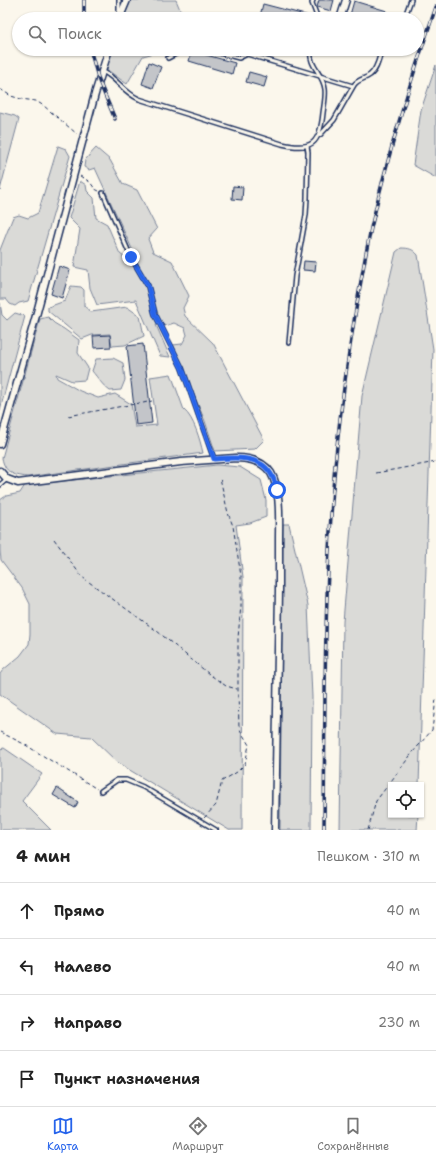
<!DOCTYPE html>
<html lang="ru">
<meta charset="utf-8">
<style>
:root{--surface:#fff;--page:#f6f6f6;--text:#222;--muted:#767676;--line:#e0e0e0;--accent:#2563eb}
body{margin:0;font-family:"Shantell Sans",sans-serif;background:var(--page);color:var(--text)}
.controls{position:absolute;right:12px;bottom:12px;display:grid;overflow:hidden;border-radius:0px;box-shadow:0 1px 3px #0004}
.controls button{width:36px;height:36px;display:grid;place-items:center;padding:0;border:0;border-bottom:1px solid var(--line);background:var(--surface);color:var(--text);font:20px sans-serif}
.stop{position:absolute;width:12px;height:12px;margin:-9px;border:3px solid #2563eb;border-radius:50%;background:#fff}
.stop.end{background:#2563eb;border-color:#fff;box-shadow:0 1px 4px #0008}
.list{margin:0;padding:0;list-style:none}
h2{display:flex;justify-content:space-between;align-items:center;height:52px;margin:0;padding:0 16px;font-size:17px}
h2 small{font-size:13px;font-weight:400;color:var(--muted)}
.list li{display:grid;grid-template-columns:26px 1fr auto;gap:12px;align-items:center;box-sizing:border-box;height:56px;padding:0 16px;border-top:1px solid var(--line)}
.list b{display:block;font-size:15px;white-space:nowrap}
.list em{font-size:13px;font-style:normal;color:var(--muted)}
.icon{flex:none;width:22px;height:22px;fill:none;stroke:currentColor;stroke-width:2;stroke-linecap:round;stroke-linejoin:round}
.map{position:relative;flex:none;width:436px;height:830px;overflow:hidden}
.search{position:absolute;background:var(--surface);box-shadow:0 1px 3px #0004;left:12px;right:12px;top:12px;height:44px;display:flex;align-items:center;gap:10px;box-sizing:border-box;padding:0 14px;border-radius:22px;color:var(--muted);font-size:15px}
.sheet{height:276px;background:var(--surface)}
nav{display:flex;justify-content:space-around;align-items:center;box-sizing:border-box;height:56px;border-top:1px solid var(--line);background:var(--surface);font-size:11px;color:var(--muted)}
nav a{display:grid;justify-items:center;gap:2px}
nav .on{color:var(--accent)}
.map>svg:first-child{display:block}
.green{fill:#dadad7;stroke:#7a849a}
.building{fill:#c3c5c9;stroke:#1b2f5e}
.lines{fill:none;stroke-linecap:round;stroke-linejoin:round}
.lane-casing{stroke:#1b2f5e;stroke-width:6}
.street-casing{stroke:#1b2f5e;stroke-width:9}
.path{stroke:#1b2f5e;stroke-width:1;stroke-dasharray:4 3;stroke-linecap:butt}
.lane{stroke:#fbf7ec;stroke-width:3}
.street{stroke:#fbf7ec;stroke-width:6}
.rail-casing{stroke:#1b2f5e;stroke-width:3.5}
.rail{stroke:#fbf7ec;stroke-width:2;stroke-dasharray:6;stroke-linecap:butt}
.route{stroke:#2563eb;stroke-width:5}
</style>
<div class="map">
<svg width="436" height="830" viewBox="0 0 436 830">
<rect width="100%" height="100%" fill="#fbf7ec"/>
<filter id="ink" filterUnits="userSpaceOnUse"><feTurbulence type="fractalNoise" baseFrequency=".025" numOctaves="2"/><feDisplacementMap in="SourceGraphic" scale="8" xChannelSelector="R" yChannelSelector="G"/><feConvolveMatrix kernelMatrix="1 2 1 2 8 2 1 2 1" color-interpolation-filters="sRGB"/></filter>
<g filter="url(#ink)">
<g class="green">
<path d="M 131,0 L 176,0 L 184,19 L 123,19 Z"/>
<path d="M 113,49 L 169,49 L 143,56 L 127,84 L 106,69 Z"/>
<path d="M 436,65 L 436,178 L 413,165 L 421,110 Z"/>
<path d="M 0,112 L 15,116 L 19,119 L 0,190 Z"/>
<path d="M 58,146 L 66,149 L 70,156 L 28,301 L 19,303 L 15,306 L 10,304 L 6,299 L 0,299 L 0,250 L 13,217 L 19,215 L 28,218 L 38,213 Z"/>
<path d="M 96,148 L 110,160 L 123,184 L 137,190 L 157,229 L 148,239 L 153,252 L 172,261 L 189,296 L 183,308 L 185,316 L 213,343 L 264,440 L 255,449 L 215,451 L 205,421 L 173,345 L 182,344 L 187,335 L 185,328 L 174,323 L 165,326 L 161,323 L 156,325 L 170,357 L 160,356 L 136,300 L 97,305 L 90,288 L 88,270 L 74,267 L 80,229 L 69,218 L 80,181 L 86,185 L 87,191 L 94,198 L 96,218 L 107,224 L 120,254 L 131,262 L 133,251 L 95,168 L 89,170 L 84,167 L 85,160 Z"/>
<path d="M 401,248 C 409,248 413,249 418,255 L 433,349 L 419,785 L 391,785 L 391,815 L 418,815 L 417,830 L 340,830 L 343,622 L 362,396 L 396,252 Z"/>
<path d="M 71,286 L 81,287 L 84,290 L 84,306 L 91,312 L 127,307 L 140,316 L 144,336 L 125,345 L 112,346 L 110,334 L 92,335 L 82,339 L 48,311 L 48,307 L 65,301 Z"/>
<path d="M 0,303 L 2,315 L 7,320 L 15,313 L 25,316 L 0,410 Z"/>
<path d="M 48,317 L 54,323 L 64,329 L 79,340 L 78,353 L 88,368 L 85,380 L 72,381 L 56,374 L 57,378 L 80,391 L 98,398 L 115,394 L 131,404 L 135,427 L 157,425 L 150,377 L 171,374 L 184,410 C 194,418 200,440 203,453 L 27,477 C 13,475 5,473 2,458 L 40,319 Z"/>
<path d="M 113,358 L 123,363 L 125,380 L 121,390 L 110,391 C 102,385 98,378 92,371 L 96,359 Z"/>
<path d="M 217,465 L 240,467 L 261,480 L 266,500 L 266,517 L 250,523 L 236,525 L 243,577 L 242,830 L 229,830 L 118,763 L 91,737 L 57,734 L 0,694 L 0,674 L 3,670 L 20,656 L 29,644 L 30,634 L 30,604 L 22,588 L 1,560 L 0,551 L 0,500 L 6,496 L 20,493 L 25,485 Z"/>
<path d="M 283,524 L 289,524 L 308,605 L 312,697 L 311,830 L 280,830 Z"/>
<path d="M 4,748 L 42,774 L 22,801 L 51,830 L 0,830 L 0,749 Z"/>
</g>
<g class="building">
<path d="M 319,0 L 334,0 L 331,11 L 317,7 Z"/>
<path d="M 354,1 L 387,11 L 385,19 L 363,19 L 350,15 Z"/>
<path d="M 263,4 L 313,17 L 312,19 L 269,19 L 260,16 Z"/>
<path d="M 192,51 L 235,63 L 232,74 L 189,61 Z"/>
<path d="M 149,62 L 161,67 L 153,88 L 142,84 Z"/>
<path d="M 249,72 L 267,77 L 264,87 L 246,82 Z"/>
<path d="M 233,186 L 243,187 L 242,200 L 232,199 Z"/>
<path d="M 304,261 L 316,262 L 315,271 L 303,270 Z"/>
<path d="M 59,266 L 70,270 L 62,298 L 51,294 Z"/>
<path d="M 110,335 L 111,347 L 94,348 L 93,336 Z"/>
<path d="M 143,344 L 152,423 L 136,425 L 127,346 Z"/>
<path d="M 57,788 L 78,802 L 75,808 L 53,795 Z"/>
</g>
<g class="lines">
<defs>
<g id="lane">
<path d="M 313,0 L 312,3 L 318,19"/>
<path d="M 119,15 L 119,0"/>
<path d="M 404,19 L 411,0"/>
<path d="M 205,49 L 239,58 L 247,54 L 248,49"/>
<path d="M 247,54 L 353,86"/>
<path d="M 168,58 L 185,49"/>
<path d="M 102,71 C 117,78 123,92 139,99 L 282,144 C 312,151 320,144 323,113 C 324,105 326,96 325,89 C 323,73 308,66 311,49"/>
<path d="M 320,135 L 334,120 L 354,85 C 358,79 365,79 370,75 C 378,69 379,57 382,49"/>
<path d="M 103,193 L 131,257 L 148,286 L 155,314 L 182,368 L 214,459"/>
<path d="M 289,343 L 295,276 L 306,215 L 307,198 L 308,152 L 307,146"/>
<path d="M 0,485 L 7,479"/>
<path d="M 101,791 L 117,780 L 126,780 L 143,787 L 216,830"/>
</g>
<g id="street">
<path d="M 119,19 L 127,0"/>
<path d="M 340,19 L 346,0"/>
<path d="M 0,444 L 37,312 L 95,94 L 109,49"/>
<path d="M 0,471 L 7,479 L 18,483 L 181,462 L 236,458 C 250,458 263,461 271,473 C 281,490 279,519 279,539 C 279,556 279,573 279,590 C 278,670 277,750 275,830"/>
</g>
</defs>
<use href="#lane" class="lane-casing"/>
<use href="#street" class="street-casing"/>
<g class="path">
<path d="M 0,89 L 11,96 L 21,99 L 36,101 L 44,106 L 77,134"/>
<path d="M 80,176 L 90,182 L 95,189 L 99,191"/>
<path d="M 143,403 L 152,401"/>
<path d="M 68,416 L 140,403"/>
<path d="M 376,473 L 436,462"/>
<path d="M 54,539 L 82,577 L 157,631 L 209,674 L 226,686 L 237,689"/>
<path d="M 0,732 L 24,744 L 97,789"/>
<path d="M 204,818 L 216,805 L 222,781 L 237,772 L 245,764 L 249,745 L 239,728 L 238,690 L 238,638 L 241,605 L 241,576 L 233,526 L 228,513 L 220,478"/>
<path d="M 368,830 L 376,801 L 413,752 L 432,730 L 436,699"/>
</g>
<use href="#lane" class="lane"/>
<use href="#street" class="street"/>
<defs>
<g id="rail">
<path d="M 84,0 L 84,19"/>
<path d="M 90,49 L 99,81 L 115,119"/>
<path d="M 324,830 C 325,731 324,631 330,532 C 334,459 343,387 355,315 C 360,286 365,257 371,228 C 388,155 411,78 436,7"/>
</g>
</defs>
<use href="#rail" class="rail-casing"/>
<use href="#rail" class="rail"/>
</g>
</g>
<g class="lines" filter="url(#ink)">
<path class="route" d="M 131,257 L 148,286 L 155,314 L 182,368 L 214,459 C 243,457 270,455 277,490"/>
</g>
</svg>
<div class="controls">
<button><svg class="icon" aria-label="locate" viewBox="0 0 24 24"><circle cx="12" cy="12" r="6"/><path d="M12 2v4M12 18v4M2 12h4M18 12h4"/></svg></button>
</div>
<div class="stop" style="left:277px;top:490px"></div>
<div class="stop end" style="left:131px;top:257px"></div>
<div class="search"><svg class="icon" aria-label="search" viewBox="0 0 24 24"><circle cx="10" cy="10" r="6"/><path d="M15 15l6 6"/></svg>Поиск</div>
</div>
<section class="sheet">
<h2>4 мин<small>Пешком · 310 m</small></h2>
<ul class="list">
<li><svg class="icon" aria-label="ahead" viewBox="0 0 24 24"><path d="M12 20V5M6 11l6-6 6 6"/></svg><div><b>Прямо</b></div><em>40 m</em></li>
<li><svg class="icon" aria-label="left" viewBox="0 0 24 24"><path d="M17 20v-9H6M10 6l-5 5 5 5"/></svg><div><b>Налево</b></div><em>40 m</em></li>
<li><svg class="icon" aria-label="right" viewBox="0 0 24 24"><path d="M7 20v-9h11M14 6l5 5-5 5"/></svg><div><b>Направо</b></div><em>230 m</em></li>
<li><svg class="icon" aria-label="arrive" viewBox="0 0 24 24"><path d="M6 21V4h12l-3 4 3 4H6"/></svg><div><b>Пункт назначения</b></div></li>
</ul>
</section>
<nav>
<a class="on"><svg class="icon" aria-label="map" viewBox="0 0 24 24"><path d="M3 6l6-2 6 2 6-2v14l-6 2-6-2-6 2zM9 4v14M15 6v14"/></svg>Карта</a>
<a><svg class="icon" aria-label="directions" viewBox="0 0 24 24"><path d="M12 3l9 9-9 9-9-9zM9 14v-3h6M13 9l2 2-2 2"/></svg>Маршрут</a>
<a><svg class="icon" aria-label="saved" viewBox="0 0 24 24"><path d="M7 4h10v16l-5-4-5 4z"/></svg>Сохранённые</a>
</nav>
